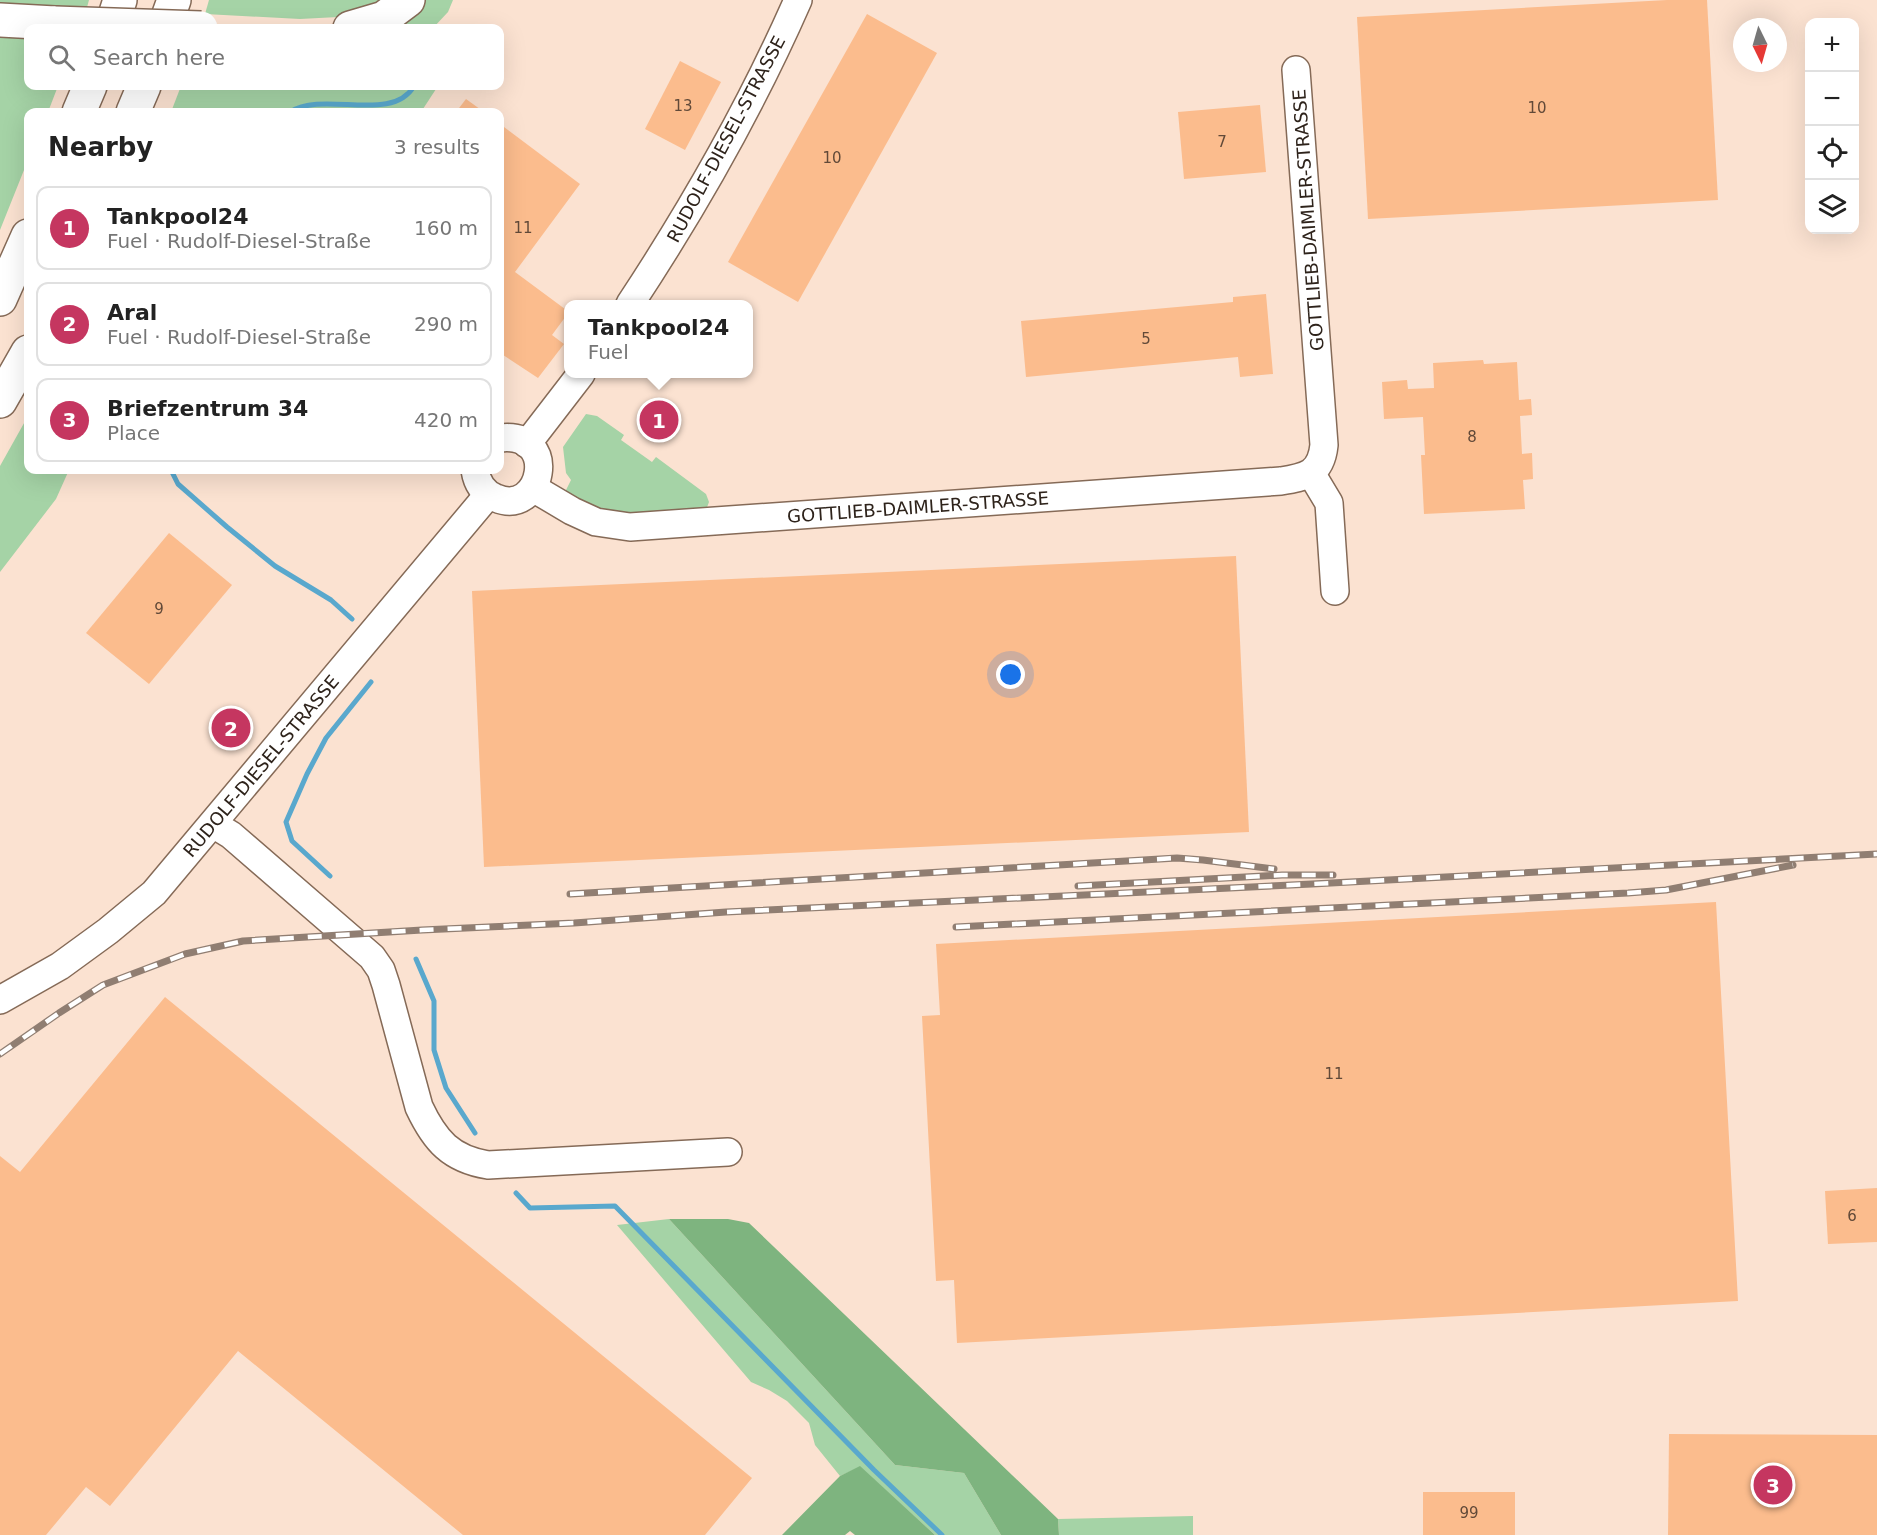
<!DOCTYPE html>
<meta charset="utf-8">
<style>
:root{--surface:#fff;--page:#f6f6f6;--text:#222;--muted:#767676;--line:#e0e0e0;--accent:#c53660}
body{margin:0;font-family:"DejaVu Sans",sans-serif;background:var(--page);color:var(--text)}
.controls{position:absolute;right:18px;top:18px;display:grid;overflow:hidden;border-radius:12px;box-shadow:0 6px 24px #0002}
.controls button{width:54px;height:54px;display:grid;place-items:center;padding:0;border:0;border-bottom:2px solid var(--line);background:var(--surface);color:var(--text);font:30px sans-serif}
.compass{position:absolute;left:1733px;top:18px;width:54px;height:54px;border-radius:50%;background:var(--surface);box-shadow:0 6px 24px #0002;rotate:175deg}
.you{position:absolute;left:1011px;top:675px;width:21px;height:21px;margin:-15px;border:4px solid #fff;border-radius:50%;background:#1a73e8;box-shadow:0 0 0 9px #1a73e833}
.badge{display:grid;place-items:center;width:39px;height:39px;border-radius:50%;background:var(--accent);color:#fff;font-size:20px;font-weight:700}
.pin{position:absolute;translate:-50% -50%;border:3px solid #fff;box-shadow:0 2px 6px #0006}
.popup{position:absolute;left:564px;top:300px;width:189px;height:78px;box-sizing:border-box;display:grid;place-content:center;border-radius:12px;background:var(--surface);filter:drop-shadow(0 2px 4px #0005);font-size:20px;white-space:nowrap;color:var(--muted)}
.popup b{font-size:22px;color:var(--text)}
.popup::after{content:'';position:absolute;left:50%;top:100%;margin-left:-12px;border:12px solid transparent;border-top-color:var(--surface)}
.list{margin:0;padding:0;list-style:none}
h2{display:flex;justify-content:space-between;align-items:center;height:78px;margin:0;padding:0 24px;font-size:26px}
h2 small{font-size:20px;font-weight:400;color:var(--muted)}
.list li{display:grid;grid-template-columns:39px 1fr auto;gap:18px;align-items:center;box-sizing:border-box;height:84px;margin:0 12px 12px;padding:0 12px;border:2px solid var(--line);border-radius:12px}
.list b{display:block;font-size:22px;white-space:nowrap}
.list p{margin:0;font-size:20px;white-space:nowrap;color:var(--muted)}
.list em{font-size:20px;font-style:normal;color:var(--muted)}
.icon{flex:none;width:33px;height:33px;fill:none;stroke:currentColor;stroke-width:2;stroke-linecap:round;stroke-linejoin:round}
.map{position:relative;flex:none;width:1877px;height:1535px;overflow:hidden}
.search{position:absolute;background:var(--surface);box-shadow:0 6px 24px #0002;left:24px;top:24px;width:480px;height:66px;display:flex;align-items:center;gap:15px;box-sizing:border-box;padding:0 21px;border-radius:12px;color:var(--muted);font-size:22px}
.panel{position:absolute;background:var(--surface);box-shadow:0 6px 24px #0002;left:24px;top:108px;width:480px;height:366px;border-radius:12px}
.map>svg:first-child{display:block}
.green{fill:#a5d3a6}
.forest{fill:#7eb47f}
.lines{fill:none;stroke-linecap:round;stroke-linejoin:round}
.stream{stroke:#59a8cd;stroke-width:5}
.building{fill:#fbbc8d}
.minor-casing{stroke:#856a57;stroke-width:30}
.highway-casing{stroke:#856a57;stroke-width:36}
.minor{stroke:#fff;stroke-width:27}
.highway{stroke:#fff;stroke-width:33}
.rail-casing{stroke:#907e72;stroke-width:7}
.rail{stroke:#fff;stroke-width:4.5;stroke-dasharray:14;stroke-linecap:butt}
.highway-bridge-casing{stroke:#856a57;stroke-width:36;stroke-linecap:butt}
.highway-bridge{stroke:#fff;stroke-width:33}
.labels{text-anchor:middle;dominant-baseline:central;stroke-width:4.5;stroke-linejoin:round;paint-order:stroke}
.number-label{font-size:15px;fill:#614938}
.street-label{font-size:18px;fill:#2e231b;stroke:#fff}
</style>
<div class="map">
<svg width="1877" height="1535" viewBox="0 0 1877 1535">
<rect width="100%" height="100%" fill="#fbe2d1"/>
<g class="green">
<path d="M 0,0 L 89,0 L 86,11 L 0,7 Z"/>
<path d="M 209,0 L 386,0 L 338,17 L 300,19 L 205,14 Z"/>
<path d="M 424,0 L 453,0 L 448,12 L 433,28 L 386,28 Z"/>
<path d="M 0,32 L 28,34 L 28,86 L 58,86 L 48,112 L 28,112 L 28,160 L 0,230 Z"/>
<path d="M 181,86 L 438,86 L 421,112 L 171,112 Z"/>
<path d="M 586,414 L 597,416 L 624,435 L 621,440 L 652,462 L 656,457 L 706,494 L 709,502 L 706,510 L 698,514 L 603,514 L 565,492 L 571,480 L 566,473 L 563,447 Z"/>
<path d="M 28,416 L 28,470 L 69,470 L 56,499 L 0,572 L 0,466 Z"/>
<path d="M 669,1219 L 895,1465 L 964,1473 L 1001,1535 L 935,1535 L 860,1467 L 840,1476 L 815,1445 L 809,1423 L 787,1401 L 769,1390 L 751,1382 L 617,1225 Z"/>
<path d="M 1193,1516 L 1193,1535 L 1059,1535 L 1058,1519 Z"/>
</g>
<g class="forest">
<path d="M 669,1219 L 728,1219 L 749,1223 L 1058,1519 L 1059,1535 L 1001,1535 L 964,1473 L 895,1465 Z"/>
<path d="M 860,1466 L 935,1535 L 855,1535 L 850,1531 L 845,1535 L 782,1535 L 840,1476 Z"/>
</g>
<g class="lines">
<g class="stream">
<path d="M 290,112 C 324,90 392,124 414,86"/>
<path d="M 171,470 L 178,484 L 227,527 L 275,566 L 331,600 L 352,619"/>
<path d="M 330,876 L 292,841 L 286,822 L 307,774 L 326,738 L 371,682"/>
<path d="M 416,959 L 434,1001 L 434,1050 L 446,1088 L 475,1133"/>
<path d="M 516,1193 L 530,1208 L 615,1206 L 874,1470 L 942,1535"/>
</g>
</g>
<g class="building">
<path d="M 1667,0 L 1707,0 L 1718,200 L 1368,219 L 1357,17 Z"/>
<path d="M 867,14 L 937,53 L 798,302 L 728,262 Z"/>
<path d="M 680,61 L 721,82 L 685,150 L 645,129 Z"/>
<path d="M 466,99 L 484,112 L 456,112 Z"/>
<path d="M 1260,105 L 1266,172 L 1184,179 L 1178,112 Z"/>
<path d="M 500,124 L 580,184 L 515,272 L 569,312 L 552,335 L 564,344 L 538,378 L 500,353 Z"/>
<path d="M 1266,294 L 1273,374 L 1240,377 L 1238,357 L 1026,377 L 1021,321 L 1233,302 L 1233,297 Z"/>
<path d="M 1483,360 L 1484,364 L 1517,362 L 1519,400 L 1531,399 L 1532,415 L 1520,416 L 1522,454 L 1532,453 L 1533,479 L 1523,480 L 1525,509 L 1424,514 L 1421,455 L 1425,455 L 1423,417 L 1384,419 L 1382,382 L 1407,380 L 1408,389 L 1434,388 L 1433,363 Z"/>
<path d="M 169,533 L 232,585 L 149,684 L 86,633 Z"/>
<path d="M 1236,556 L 1249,832 L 484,867 L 472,591 Z"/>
<path d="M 1716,902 L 1738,1301 L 957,1343 L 954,1280 L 936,1281 L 922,1016 L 940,1015 L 936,944 Z"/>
<path d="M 165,997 L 752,1478 L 705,1535 L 463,1535 L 238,1351 L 110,1506 L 86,1487 L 46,1535 L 0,1535 L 0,1156 L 20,1172 Z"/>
<path d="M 1877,1188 L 1877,1242 L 1828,1244 L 1825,1191 Z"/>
<path d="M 1669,1434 L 1877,1435 L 1877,1535 L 1668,1535 Z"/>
<rect x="1423" y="1492" width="92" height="43"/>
</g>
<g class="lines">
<defs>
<g id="minor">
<path d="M 630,304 C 694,207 751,107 798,0"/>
<path d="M 527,444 L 581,374"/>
<path d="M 475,470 C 477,483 483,493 496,498 C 542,518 561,431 500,438"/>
<path d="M 1311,473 L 1329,503 L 1335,591"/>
<path d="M 533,488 L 572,511 L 596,522 L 630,527 L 1281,481 C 1306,477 1321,474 1324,445 L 1296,70"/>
<path d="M 213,824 L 231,835 L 372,957 L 381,970 L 386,985 L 419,1107 C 435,1141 451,1159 488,1165 L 728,1152"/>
<path d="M 0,1000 L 60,966 L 108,931 L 154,893 L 488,495"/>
</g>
<g id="highway">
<path d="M 0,20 L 55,23"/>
<path d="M 111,28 L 120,0"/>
<path d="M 164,28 L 174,0"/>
<path d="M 350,28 L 384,18 L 408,0"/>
<path d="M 79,112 L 90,86"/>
<path d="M 133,112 L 144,86"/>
<path d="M 0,299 L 28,236"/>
<path d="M 0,401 L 28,352"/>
</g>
</defs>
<use href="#minor" class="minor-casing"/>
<use href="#highway" class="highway-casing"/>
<use href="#minor" class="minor"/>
<use href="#highway" class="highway"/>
<defs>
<g id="rail">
<path d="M 1078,886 L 1282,875 L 1333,875"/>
<path d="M 570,894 L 1177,858 L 1203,860 L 1274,869"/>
<path d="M 956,927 L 1628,893 L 1666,890 L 1793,865"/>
<path d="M 0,1054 L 59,1013 L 103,985 L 185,954 L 243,941 L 422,930 L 574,923 L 726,912 L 1312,884 L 1877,854"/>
</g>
</defs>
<use href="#rail" class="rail-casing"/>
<use href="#rail" class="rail"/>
<defs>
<path id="highway-bridge" d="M 55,23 L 201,28"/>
</defs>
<use href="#highway-bridge" class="highway-bridge-casing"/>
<use href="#highway-bridge" class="highway-bridge"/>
</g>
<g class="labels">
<g class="number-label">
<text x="683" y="106">13</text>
<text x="1537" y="108">10</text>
<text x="1222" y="142">7</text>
<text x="832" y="158">10</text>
<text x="523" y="228">11</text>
<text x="1146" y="339">5</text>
<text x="1472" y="437">8</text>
<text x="159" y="609">9</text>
<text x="1334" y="1074">11</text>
<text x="1852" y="1216">6</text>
<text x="1469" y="1513">99</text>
</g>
<g class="street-label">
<text transform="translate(726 139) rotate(-62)">RUDOLF-DIESEL-STRASSE</text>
<text transform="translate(1308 220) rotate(-94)">GOTTLIEB-DAIMLER-STRASSE</text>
<text transform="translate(918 507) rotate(-4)">GOTTLIEB-DAIMLER-STRASSE</text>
<text transform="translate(261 766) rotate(-50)">RUDOLF-DIESEL-STRASSE</text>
</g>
</g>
</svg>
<div class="controls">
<button>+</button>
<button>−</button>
<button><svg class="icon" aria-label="locate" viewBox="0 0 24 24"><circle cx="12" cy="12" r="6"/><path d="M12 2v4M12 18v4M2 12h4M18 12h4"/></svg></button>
<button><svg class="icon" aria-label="layers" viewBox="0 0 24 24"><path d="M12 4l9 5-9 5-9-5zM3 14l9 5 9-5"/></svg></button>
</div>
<svg class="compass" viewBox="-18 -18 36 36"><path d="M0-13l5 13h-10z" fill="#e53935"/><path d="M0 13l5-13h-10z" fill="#767676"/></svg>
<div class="you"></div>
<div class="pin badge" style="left:659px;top:420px">1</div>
<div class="popup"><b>Tankpool24</b>Fuel</div>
<div class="pin badge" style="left:231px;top:728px">2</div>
<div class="pin badge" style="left:1773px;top:1485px">3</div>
<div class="search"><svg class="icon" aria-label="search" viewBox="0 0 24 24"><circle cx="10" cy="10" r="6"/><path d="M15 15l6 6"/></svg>Search here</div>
<section class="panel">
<h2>Nearby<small>3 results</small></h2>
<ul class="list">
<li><span class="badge">1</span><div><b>Tankpool24</b><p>Fuel · Rudolf-Diesel-Straße</p></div><em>160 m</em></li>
<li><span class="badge">2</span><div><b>Aral</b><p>Fuel · Rudolf-Diesel-Straße</p></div><em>290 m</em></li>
<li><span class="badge">3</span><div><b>Briefzentrum 34</b><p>Place</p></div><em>420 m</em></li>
</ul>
</section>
</div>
